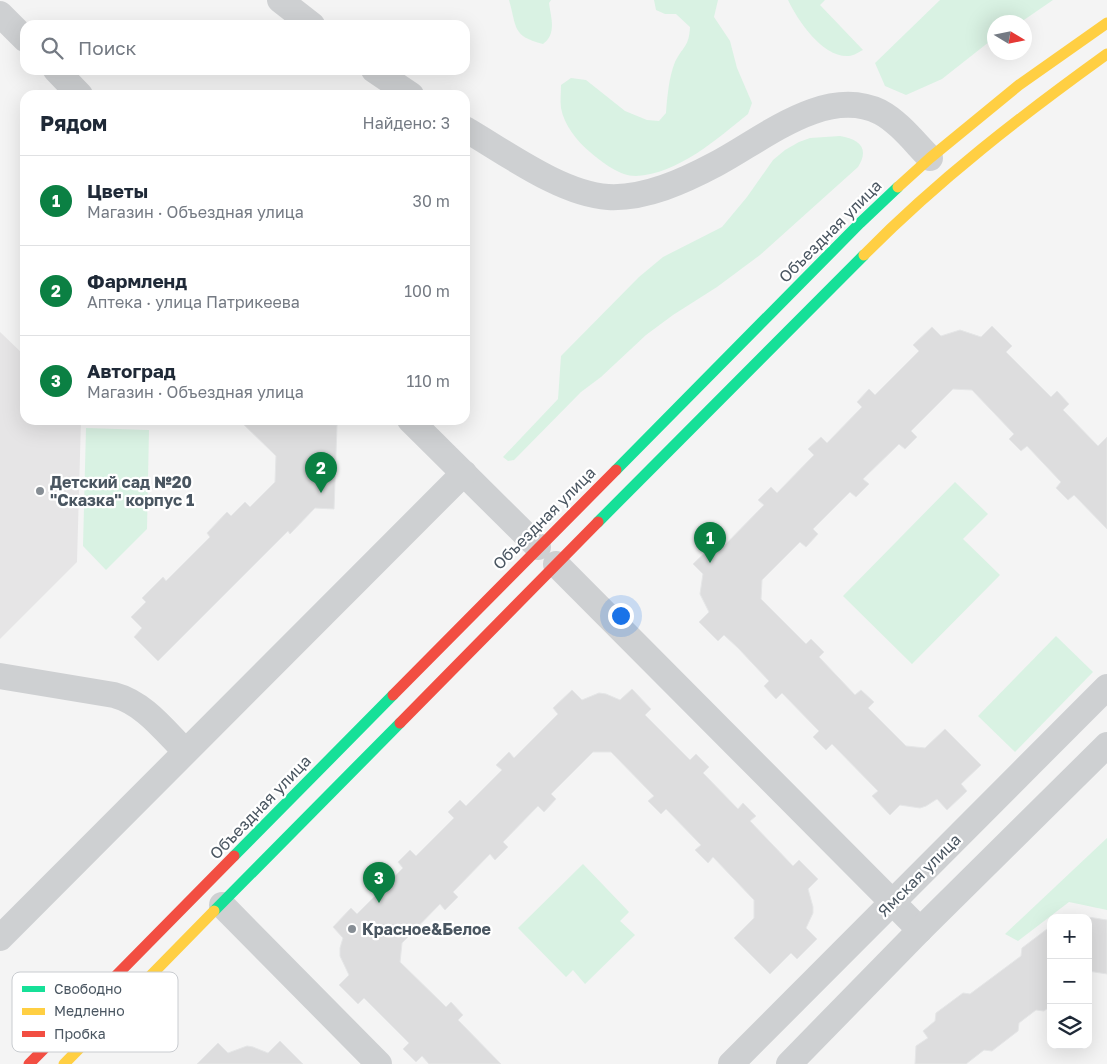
<!DOCTYPE html>
<html lang="ru">
<meta charset="utf-8">
<style>
:root{--surface:#fff;--page:#f2f2f3;--text:#1f2937;--muted:#747a83;--line:#e0e1e3;--accent:#0b8043}
body{margin:0;font-family:"Golos Text",sans-serif;background:var(--page);color:var(--text)}
.controls{position:absolute;right:15px;bottom:15px;display:grid;overflow:hidden;border-radius:10px;box-shadow:0 5px 20px #0002}
.controls button{width:45px;height:45px;display:grid;place-items:center;padding:0;border:0;border-bottom:1px solid var(--line);background:var(--surface);color:var(--text);font:25px sans-serif}
.compass{position:absolute;left:987px;top:15px;width:45px;height:45px;border-radius:50%;background:var(--surface);box-shadow:0 5px 20px #0002;rotate:100deg}
.you{position:absolute;left:620px;top:615px;width:18px;height:18px;margin:-12px;border:4px solid #fff;border-radius:50%;background:#1a73e8;box-shadow:0 0 0 8px #1a73e833}
.badge{display:grid;place-items:center;width:32px;height:32px;border-radius:50%;background:var(--accent);color:#fff;font-size:16px;font-weight:700}
.pin{position:absolute;translate:-50% -41px;filter:drop-shadow(0 1px 2px #0008)}
.pin::after{content:'';position:absolute;top:26px;width:18px;height:15px;background:inherit;clip-path:polygon(0 0,100% 0,50% 100%)}
.list{margin:0;padding:0;list-style:none}
h2{display:flex;justify-content:space-between;align-items:center;height:65px;margin:0;padding:0 20px;font-size:21px}
h2 small{font-size:16px;font-weight:400;color:var(--muted)}
.list li{display:grid;grid-template-columns:32px 1fr auto;gap:15px;align-items:center;box-sizing:border-box;height:90px;padding:0 20px;border-top:1px solid var(--line)}
.list b{display:block;font-size:19px;white-space:nowrap}
.list p{margin:0;font-size:16px;white-space:nowrap;color:var(--muted)}
.list em{font-size:16px;font-style:normal;color:var(--muted)}
.icon{flex:none;width:28px;height:28px;fill:none;stroke:currentColor;stroke-width:2;stroke-linecap:round;stroke-linejoin:round}
.map{position:relative;flex:none;width:1107px;height:1064px;overflow:hidden}
.search{position:absolute;background:var(--surface);box-shadow:0 5px 20px #0002;left:20px;top:20px;width:450px;height:55px;display:flex;align-items:center;gap:12px;box-sizing:border-box;padding:0 18px;border-radius:15px;color:var(--muted);font-size:19px}
.panel{position:absolute;background:var(--surface);box-shadow:0 5px 20px #0002;left:20px;top:90px;width:450px;height:335px;border-radius:15px}
.map>svg:first-child{display:block}
.education{fill:#e6e5e6}
.green{fill:#d9f2e3}
.building{fill:#ddddde;stroke:#e5e6e7}
.lines{fill:none;stroke-linecap:round;stroke-linejoin:round}
.street{stroke:#ced0d2;stroke-width:26}
.fast{stroke:#16e098;stroke-width:11}
.slow{stroke:#ffcf43;stroke-width:11}
.jam{stroke:#f24e42;stroke-width:11}
.poi-dot{fill:#868d94;stroke:#fff;stroke-width:2}
.labels{text-anchor:middle;dominant-baseline:central;stroke-width:4.5;stroke-linejoin:round;paint-order:stroke}
.street-label{font-size:16px;fill:#4a5661;stroke:#fff}
.poi-label{font-size:16px;font-weight:bold;fill:#4a5661;stroke:#fff;text-anchor:start}
.key{fill:#fff;stroke:#c9ccd0;stroke-width:1}
.key-label{font-size:14px;fill:#4a5661}
</style>
<div class="map">
<svg width="1107" height="1064" viewBox="0 0 1107 1064">
<rect width="100%" height="100%" fill="#f4f4f4"/>
<path class="education" d="M 0,332 L 25,356 L 25,420 L 81,420 L 77,562 L 0,639 Z"/>
<g class="green">
<path d="M 509,0 L 551,0 L 549,3 C 551,18 557,34 543,44 C 512,36 517,28 509,0 Z"/>
<path d="M 654,0 L 718,0 L 714,17 L 730,41 L 737,68 L 752,103 L 748,114 C 717,139 678,174 636,176 C 619,176 602,162 590,152 C 577,141 564,125 561,108 C 560,101 561,93 561,85 L 571,78 L 586,80 L 625,111 L 647,120 L 659,121 L 666,113 C 667,99 669,76 675,62 C 683,46 689,47 690,27 L 676,14 L 665,14 L 656,10 Z"/>
<path d="M 788,0 L 825,0 L 820,5 L 863,50 C 859,52 853,56 849,56 C 823,58 798,21 788,0 Z"/>
<path d="M 940,0 L 1053,0 L 1021,22 L 994,22 L 994,38 L 942,79 L 906,95 L 885,86 L 875,63 Z"/>
<path d="M 840,136 C 859,139 870,148 858,167 L 760,255 L 717,287 L 673,315 L 646,335 L 601,377 L 581,392 L 514,460 L 508,461 L 503,457 L 558,399 L 561,356 L 639,277 L 663,257 L 722,227 L 747,197 L 773,160 L 785,150 L 799,142 L 810,138 Z"/>
<path d="M 86,428 L 149,430 L 147,529 L 106,570 L 83,546 Z"/>
<path d="M 955,482 L 988,514 L 963,539 L 1000,575 L 912,664 L 843,596 Z"/>
<path d="M 1056,636 L 1093,672 L 1015,752 L 978,716 Z"/>
<path d="M 1107,838 L 1107,910 L 1069,902 L 1018,941 L 1005,934 Z"/>
<path d="M 583,864 L 629,912 L 620,921 L 635,935 L 585,984 L 573,970 L 566,977 L 518,928 Z"/>
</g>
<g class="building">
<path d="M 992,326 L 1012,346 L 1006,352 L 1051,397 L 1057,391 L 1069,404 L 1063,410 L 1098,446 L 1107,437 L 1107,529 L 1074,495 L 1068,500 L 1056,488 L 1061,482 L 1027,446 L 1021,451 L 1009,439 L 1014,434 L 972,390 L 953,389 L 911,431 L 917,437 L 905,449 L 899,444 L 863,479 L 869,484 L 856,497 L 850,492 L 813,529 L 818,534 L 806,547 L 800,542 L 762,580 L 761,599 L 806,644 L 811,639 L 824,652 L 819,657 L 855,695 L 861,690 L 874,702 L 868,708 L 906,746 L 925,748 L 945,729 L 981,765 L 961,784 L 967,791 L 947,810 L 937,799 L 926,806 L 920,808 L 900,805 L 890,815 L 872,796 L 878,791 L 832,744 L 826,750 L 813,737 L 819,731 L 782,693 L 776,699 L 764,686 L 769,681 L 738,648 L 724,635 L 718,641 L 699,622 L 709,612 L 700,594 L 703,574 L 693,564 L 712,546 L 718,552 L 764,505 L 758,500 L 771,487 L 777,493 L 814,455 L 808,449 L 821,437 L 827,443 L 862,407 L 857,402 L 869,389 L 875,395 L 919,351 L 913,345 L 932,327 L 941,336 L 960,330 L 981,337 Z"/>
<path d="M 239,420 L 305,420 L 308,424 L 337,425 L 334,509 L 315,508 L 290,534 L 288,531 L 158,661 L 134,637 L 142,628 L 131,617 L 146,602 L 142,598 L 163,577 L 166,581 L 210,537 L 207,533 L 227,512 L 231,516 L 245,502 L 250,507 L 275,482 L 276,456 Z"/>
<path d="M 632,689 L 651,709 L 645,715 L 690,760 L 696,754 L 709,767 L 703,773 L 738,809 L 743,803 L 756,816 L 750,821 L 793,866 L 799,860 L 818,879 L 808,889 L 813,907 L 813,913 L 806,928 L 817,939 L 797,959 L 791,953 L 770,974 L 734,938 L 754,918 L 754,900 L 713,857 L 708,863 L 695,850 L 701,845 L 666,809 L 661,814 L 648,801 L 654,796 L 611,752 L 593,752 L 551,794 L 556,799 L 544,812 L 538,806 L 503,842 L 508,847 L 495,860 L 490,854 L 453,892 L 458,897 L 445,910 L 440,904 L 402,943 L 400,962 L 446,1007 L 451,1002 L 463,1015 L 458,1020 L 501,1064 L 429,1064 L 422,1056 L 416,1062 L 403,1049 L 409,1043 L 364,998 L 358,1004 L 339,985 L 349,975 L 340,956 L 340,948 L 343,938 L 333,927 L 351,908 L 357,914 L 403,868 L 398,862 L 410,850 L 416,856 L 454,818 L 448,812 L 460,800 L 466,806 L 502,770 L 496,765 L 509,752 L 514,758 L 558,714 L 553,708 L 572,690 L 582,700 L 599,693 L 606,694 L 620,700 Z"/>
<path d="M 1088,917 L 1107,920 L 1107,974 L 1088,971 Z"/>
<path d="M 1051,926 L 1051,1006 L 1044,1011 L 1036,1010 L 1019,1023 L 1018,1031 L 992,1051 L 984,1050 L 966,1064 L 915,1064 L 916,1046 L 928,1038 L 923,1031 L 935,1021 L 936,1013 L 963,993 L 970,994 L 1021,956 L 1022,948 Z"/>
<path d="M 280,1041 L 303,1064 L 197,1064 L 218,1043 L 228,1053 L 247,1046 L 253,1047 L 268,1053 Z"/>
</g>
<g class="lines">
<g class="street">
<path d="M 280,0 L 312,25"/>
<path d="M 0,14 L 25,39"/>
<path d="M 56,70 L 80,95"/>
<path d="M 374,70 L 411,95"/>
<path d="M 465,129 C 505,152 561,194 608,197 C 645,199 684,181 716,164 C 762,140 825,85 880,112 C 899,122 915,143 930,158"/>
<path d="M 410,420 L 538,547"/>
<path d="M 556,564 L 920,930"/>
<path d="M 0,676 L 114,695 C 144,703 164,730 185,751"/>
<path d="M 222,905 L 379,1064"/>
<path d="M 0,938 L 464,473"/>
<path d="M 731,1064 L 1107,687"/>
<path d="M 789,1064 L 920,930 L 1107,745"/>
</g>
<g class="fast">
<path d="M 616,470 L 860,223 L 898,187"/>
<path d="M 598,522 L 864,255"/>
<path d="M 234,856 L 393,695"/>
<path d="M 214,911 L 400,723"/>
</g>
<g class="slow">
<path d="M 898,187 L 930,158 L 1019,85 L 1107,23"/>
<path d="M 864,255 C 938,180 1021,116 1107,54"/>
<path d="M 64,1064 L 214,911"/>
</g>
<g class="jam">
<path d="M 393,695 L 616,470"/>
<path d="M 400,723 L 598,522"/>
<path d="M 29,1064 L 234,856"/>
</g>
</g>
<g class="poi-dot">
<circle cx="40" cy="491" r="5"/>
<circle cx="352" cy="929" r="5"/>
</g>
<g class="labels">
<g class="street-label">
<text transform="translate(830 231) rotate(-45)">Объездная улица</text>
<text transform="translate(544 518) rotate(-45)">Объездная улица</text>
<text transform="translate(260 807) rotate(-46)">Объездная улица</text>
<text transform="translate(919 875) rotate(-45)">Ямская улица</text>
</g>
<g class="poi-label">
<text x="50" y="482">Детский сад №20<tspan x="50" dy="18">"Сказка" корпус 1</tspan></text>
<text x="362" y="929">Красное&amp;Белое</text>
</g>
</g>
<rect x="12" y="972" width="166" height="80" rx="8" class="key"/>
<rect x="22" y="986" width="23" height="6" fill="#16e098"/>
<rect x="22" y="1008" width="23" height="7" fill="#ffcf43"/>
<rect x="22" y="1031" width="23" height="6" fill="#f24e42"/>
<g class="key-label">
<text x="54" y="994">Свободно</text>
<text x="54" y="1016">Медленно</text>
<text x="54" y="1039">Пробка</text>
</g>
</svg>
<div class="controls">
<button>+</button>
<button>−</button>
<button><svg class="icon" aria-label="layers" viewBox="0 0 24 24"><path d="M12 4l9 5-9 5-9-5zM3 14l9 5 9-5"/></svg></button>
</div>
<svg class="compass" viewBox="-18 -18 36 36"><path d="M0-13l5 13h-10z" fill="#e53935"/><path d="M0 13l5-13h-10z" fill="#747a83"/></svg>
<div class="you"></div>
<div class="pin badge" style="left:710px;top:563px">1</div>
<div class="pin badge" style="left:321px;top:493px">2</div>
<div class="pin badge" style="left:379px;top:903px">3</div>
<div class="search"><svg class="icon" aria-label="search" viewBox="0 0 24 24"><circle cx="10" cy="10" r="6"/><path d="M15 15l6 6"/></svg>Поиск</div>
<section class="panel">
<h2>Рядом<small>Найдено: 3</small></h2>
<ul class="list">
<li><span class="badge">1</span><div><b>Цветы</b><p>Магазин · Объездная улица</p></div><em>30 m</em></li>
<li><span class="badge">2</span><div><b>Фармленд</b><p>Аптека · улица Патрикеева</p></div><em>100 m</em></li>
<li><span class="badge">3</span><div><b>Автоград</b><p>Магазин · Объездная улица</p></div><em>110 m</em></li>
</ul>
</section>
</div>
